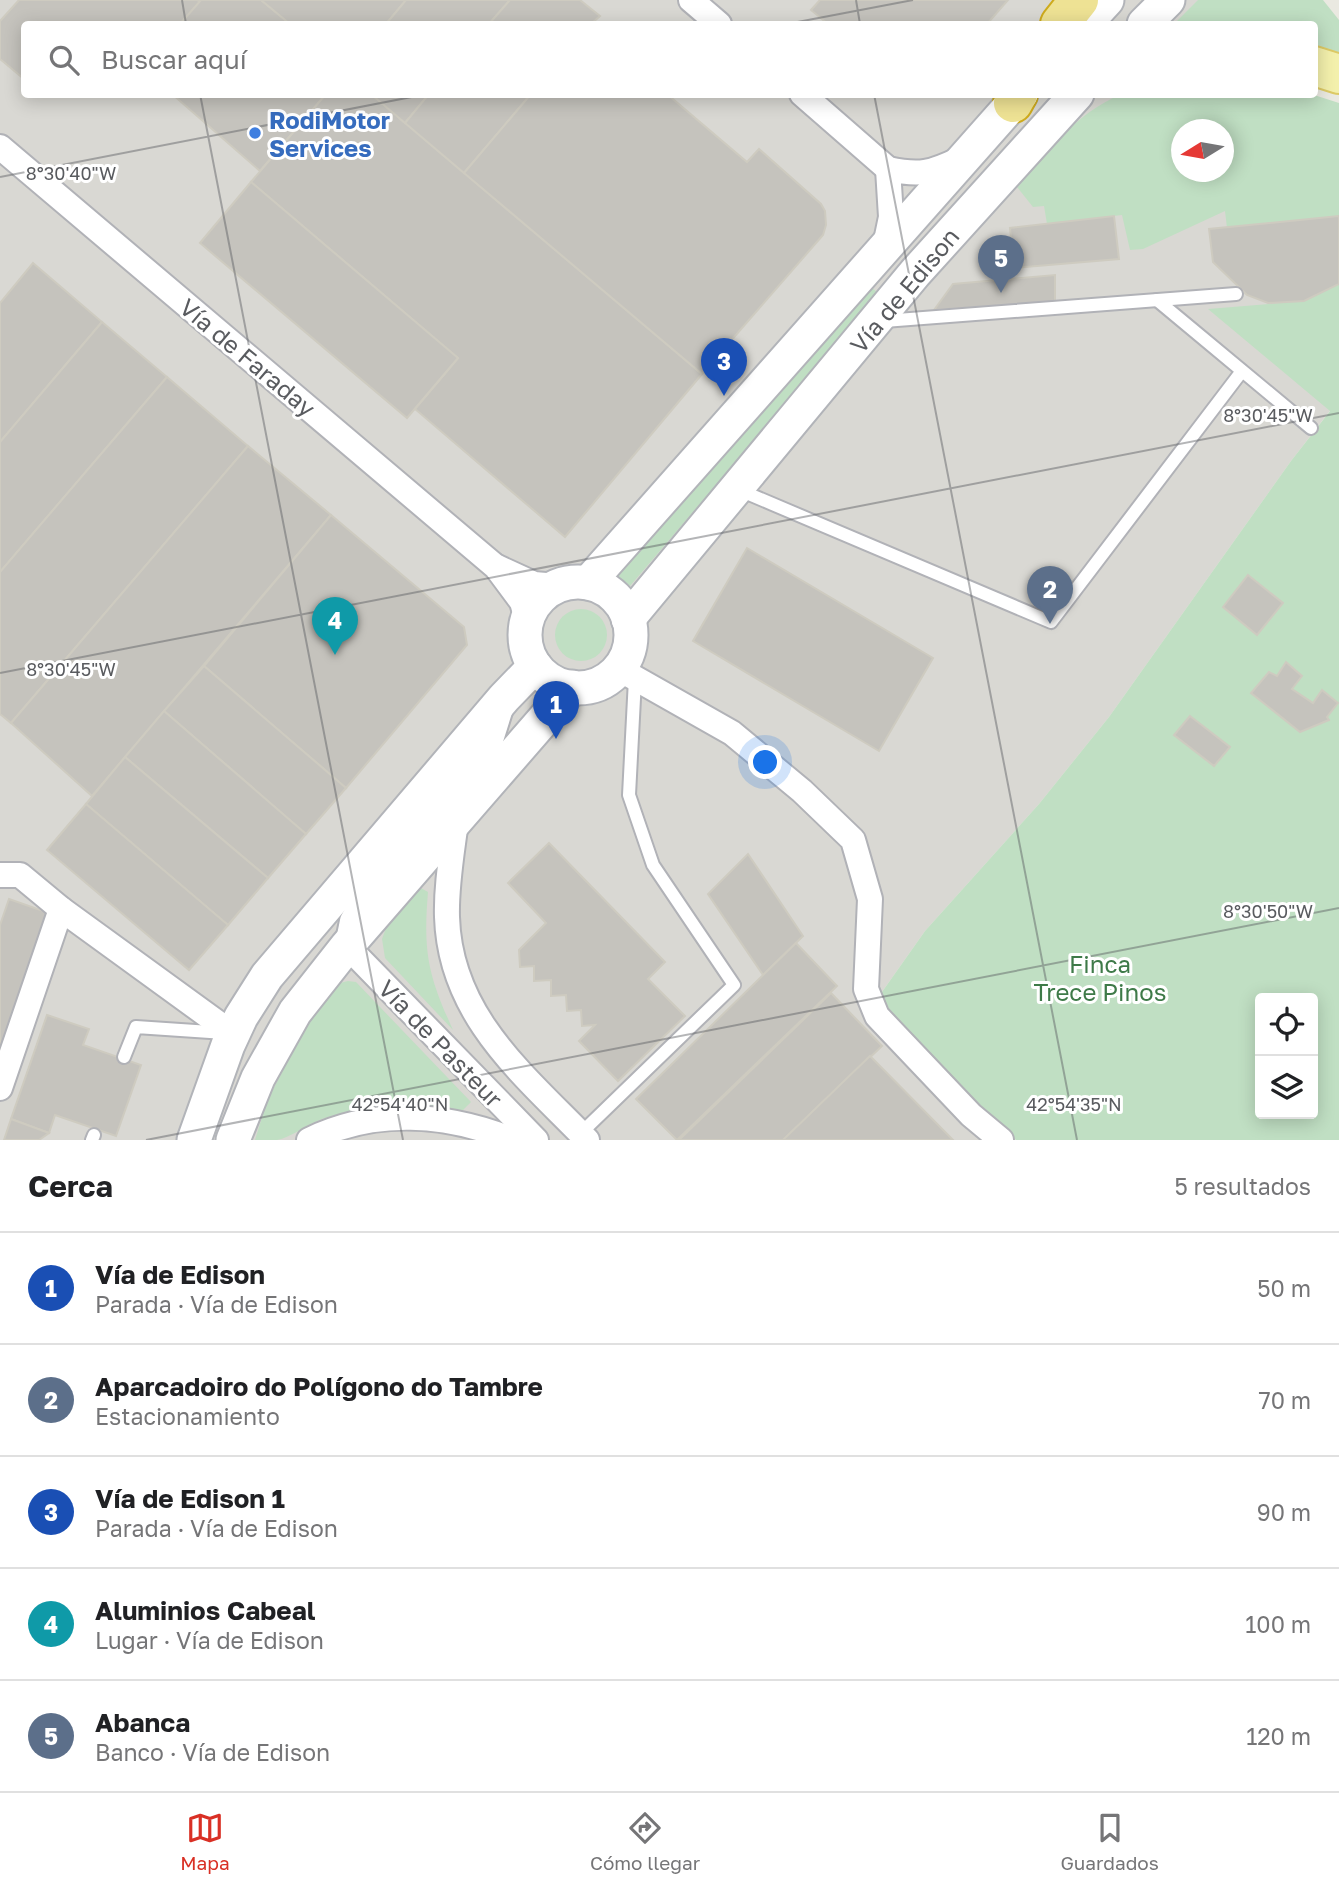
<!DOCTYPE html>
<html lang="es">
<meta charset="utf-8">
<style>
:root{--surface:#fff;--page:#f6f6f6;--text:#202124;--muted:#757577;--line:#e0e0e0;--accent:#d93025}
body{margin:0;font-family:"Golos Text",sans-serif;background:var(--page);color:var(--text)}
.controls{position:absolute;right:21px;bottom:21px;display:grid;overflow:hidden;border-radius:7px;box-shadow:0 4px 18px #0003}
.controls button{width:63px;height:63px;display:grid;place-items:center;padding:0;border:0;border-bottom:2px solid var(--line);background:var(--surface);color:var(--text);font:35px sans-serif}
.compass{position:absolute;left:1171px;top:119px;width:63px;height:63px;border-radius:50%;background:var(--surface);box-shadow:0 4px 18px #0003;rotate:259deg}
.you{position:absolute;left:766px;top:763px;width:24px;height:24px;margin:-18px;border:5px solid #fff;border-radius:50%;background:#1a73e8;box-shadow:0 0 0 10px #1a73e833}
.badge{display:grid;place-items:center;width:46px;height:46px;border-radius:50%;background:var(--accent);color:#fff;font-size:23px;font-weight:700}
.pin{position:absolute;translate:-50% -58px;filter:drop-shadow(0 2px 4px #0008)}
.pin::after{content:'';position:absolute;top:37px;width:24px;height:21px;background:inherit;clip-path:polygon(0 0,100% 0,50% 100%)}
.list{margin:0;padding:0;list-style:none}
h2{display:flex;justify-content:space-between;align-items:center;height:91px;margin:0;padding:0 28px;font-size:30px}
h2 small{font-size:23px;font-weight:400;color:var(--muted)}
.list li{display:grid;grid-template-columns:46px 1fr auto;gap:21px;align-items:center;box-sizing:border-box;height:112px;padding:0 28px;border-top:2px solid var(--line)}
.list b{display:block;font-size:26px;white-space:nowrap}
.list p{margin:0;font-size:23px;white-space:nowrap;color:var(--muted)}
.list em{font-size:23px;font-style:normal;color:var(--muted)}
.icon{flex:none;width:38px;height:38px;fill:none;stroke:currentColor;stroke-width:2;stroke-linecap:round;stroke-linejoin:round}
.map{position:relative;flex:none;width:1339px;height:1140px;overflow:hidden}
.search{position:absolute;background:var(--surface);box-shadow:0 4px 18px #0003;left:21px;right:21px;top:21px;height:77px;display:flex;align-items:center;gap:18px;box-sizing:border-box;padding:0 24px;border-radius:7px;color:var(--muted);font-size:26px}
.sheet{height:651px;background:var(--surface)}
nav{display:flex;justify-content:space-around;align-items:center;box-sizing:border-box;height:98px;border-top:2px solid var(--line);background:var(--surface);font-size:19px;color:var(--muted)}
nav a{display:grid;justify-items:center;gap:4px}
nav .on{color:var(--accent)}
.map>svg:first-child{display:block}
.industrial{fill:#d9d8d3;fill-rule:evenodd}
.green{fill:#c0dfc3;fill-rule:evenodd}
.building{fill:#c5c3bd;stroke:#cecbc0;stroke-width:2}
.lines{fill:none;stroke-linecap:round;stroke-linejoin:round}
.lane-casing{stroke:#b1b2b7;stroke-width:16}
.street-casing{stroke:#b1b2b7;stroke-width:28}
.secondary-casing{stroke:#b2b4b9;stroke-width:37}
.primary-casing{stroke:#ddca66;stroke-width:42}
.highway-casing{stroke:#ceab1d;stroke-width:42}
.lane{stroke:#fff;stroke-width:12}
.street{stroke:#fff;stroke-width:24}
.secondary{stroke:#fff;stroke-width:33}
.primary{stroke:#f3f0ac;stroke-width:38}
.highway{stroke:#eee294;stroke-width:38}
.ticks{fill:none;stroke:#595b5f;stroke-width:2;stroke-opacity:0.45}
.shop-dot{fill:#3f7fe0;stroke:#fff;stroke-width:2.5}
.labels{text-anchor:middle;dominant-baseline:central;stroke-width:6;stroke-linejoin:round;paint-order:stroke}
.shop-label{font-size:24px;font-weight:bold;fill:#366cbe;stroke:#fff;text-anchor:start}
.street-label{font-size:24px;fill:#595b5f;stroke:#fff}
.park-label{font-size:24px;fill:#3e7a48;stroke:#fff}
.ticks-label{font-size:18px;text-anchor:middle;fill:#595b5f;stroke:#fff;stroke-width:6;stroke-linejoin:round;paint-order:stroke}
</style>
<div class="map">
<svg width="1339" height="1140" viewBox="0 0 1339 1140">
<rect width="100%" height="100%" fill="#eae9e1"/>
<path class="industrial" d="M 0,0 L 1199,0 L 1225,24 L 24,24 L 24,94 L 1302,94 L 1339,399 L 1291,461 L 1109,717 L 1039,804 L 925,931 L 877,999 L 987,1140 L 0,1140 ZM 1182,130 L 1224,130 L 1224,172 L 1182,172 Z"/>
<g class="green">
<path d="M 1198,0 L 1323,0 L 1339,20 L 1339,63 L 1315,55 L 1314,24 L 1174,24 Z"/>
<path d="M 1311,94 L 1339,103 L 1339,216 L 1227,228 L 1225,211 L 1143,249 L 1130,250 L 1122,215 L 1047,224 L 1044,206 L 1033,207 L 1017,187 C 1047,152 1076,113 1120,95 ZM 1182,130 L 1224,130 L 1224,172 L 1182,172 Z"/>
<path d="M 1339,284 L 1339,1140 L 1016,1140 C 966,1103 920,1045 877,999 L 925,931 L 1039,804 L 1109,717 L 1291,461 L 1330,411 L 1208,309 L 1304,301 ZM 1260,998 L 1313,998 L 1313,1114 L 1260,1114 Z"/>
<path d="M 870,286 L 879,294 L 630,586 L 617,575 Z"/>
<circle cx="581" cy="635" r="26"/>
<path d="M 419,887 L 428,892 C 423,952 428,975 453,1030 L 385,958 L 382,939 L 386,928 Z"/>
<path d="M 348,981 L 356,982 L 471,1102 L 462,1111 C 416,1101 367,1103 322,1119 C 308,1124 290,1138 277,1140 C 270,1140 262,1140 255,1140 L 267,1101 L 306,1026 L 336,984 Z"/>
</g>
<g class="building">
<path d="M 19,0 L 197,0 L 200,2 L 180,24 L 24,24 L 24,79 L 0,59 L 0,21 Z"/>
<path d="M 201,0 L 261,0 L 290,24 L 180,24 Z"/>
<path d="M 261,0 L 406,0 L 386,24 L 290,24 Z"/>
<path d="M 406,0 L 510,0 L 489,24 L 386,24 Z"/>
<path d="M 510,0 L 580,0 L 600,16 L 591,24 L 489,24 Z"/>
<path d="M 820,0 L 1008,0 L 987,24 L 828,24 L 811,10 Z"/>
<path d="M 172,94 L 326,94 L 260,171 Z"/>
<path d="M 326,94 L 371,94 L 702,374 L 565,537 L 415,409 L 458,358 L 251,182 Z"/>
<path d="M 371,94 L 429,94 L 405,123 Z"/>
<path d="M 429,94 L 531,94 L 464,173 L 405,123 Z"/>
<path d="M 531,94 L 667,94 L 747,162 L 759,149 L 821,204 L 825,211 L 826,225 L 823,235 L 702,374 L 464,173 Z"/>
<path d="M 251,182 L 458,358 L 407,418 L 200,243 Z"/>
<path d="M 1114,216 L 1119,259 L 1014,268 L 1010,228 Z"/>
<path d="M 1339,216 L 1339,284 L 1304,301 L 1268,303 L 1247,295 L 1213,262 L 1209,229 Z"/>
<path d="M 33,263 L 102,322 L 0,442 L 0,303 Z"/>
<path d="M 1055,275 L 1055,302 L 934,310 L 953,284 Z"/>
<path d="M 102,322 L 167,377 L 0,572 L 0,442 Z"/>
<path d="M 167,377 L 248,446 L 11,723 L 0,714 L 0,572 Z"/>
<path d="M 248,446 L 331,515 L 92,796 L 11,723 Z"/>
<path d="M 331,515 L 464,627 L 467,645 L 346,788 L 204,666 Z"/>
<path d="M 747,548 L 933,658 L 879,751 L 693,641 Z"/>
<path d="M 1248,575 L 1283,603 L 1257,635 L 1223,607 Z"/>
<path d="M 1286,662 L 1302,676 L 1292,689 L 1313,703 L 1322,690 L 1338,703 L 1327,717 L 1329,720 L 1300,732 L 1251,693 L 1269,672 L 1277,676 Z"/>
<path d="M 204,666 L 346,788 L 306,834 L 164,711 Z"/>
<path d="M 164,711 L 306,834 L 268,878 L 125,757 Z"/>
<path d="M 1190,716 L 1230,747 L 1214,766 L 1174,735 Z"/>
<path d="M 125,757 L 268,878 L 228,925 L 86,804 Z"/>
<path d="M 86,804 L 228,925 L 189,970 L 47,850 Z"/>
<path d="M 549,843 L 665,962 L 648,979 L 685,1016 L 618,1081 L 579,1041 L 595,1025 L 582,1026 L 581,1010 L 567,1011 L 566,995 L 551,996 L 551,980 L 534,981 L 534,966 L 520,967 L 519,950 L 546,923 L 508,883 Z"/>
<path d="M 748,854 L 803,936 L 763,975 L 708,894 Z"/>
<path d="M 9,899 L 49,913 L 0,1055 L 0,925 Z"/>
<path d="M 796,943 L 837,986 L 677,1140 L 636,1099 Z"/>
<path d="M 831,993 L 882,1046 L 783,1140 L 679,1140 Z"/>
<path d="M 47,1015 L 89,1029 L 83,1045 L 141,1065 L 116,1136 L 55,1115 L 49,1133 L 11,1119 Z"/>
<path d="M 870,1056 L 953,1140 L 783,1140 Z"/>
<path d="M 11,1119 L 49,1133 L 39,1140 L 4,1140 Z"/>
</g>
<g class="lines">
<defs>
<g id="lane">
<path d="M 1157,300 L 1311,428"/>
<path d="M 884,321 L 1236,294"/>
<path d="M 737,489 L 1051,622 L 1242,371"/>
<path d="M 124,1057 L 136,1027 L 225,1033"/>
<path d="M 581,1133 L 734,985 L 653,865 L 629,795 L 635,679"/>
<path d="M 92,1140 L 94,1135"/>
</g>
<g id="street">
<path d="M 691,0 L 719,24"/>
<path d="M 802,94 L 888,169"/>
<path d="M 0,147 L 496,567 L 522,602 L 527,620"/>
<path d="M 885,246 L 891,217 L 888,169 C 920,176 931,173 960,159"/>
<path d="M 497,567 L 534,584 L 557,586"/>
<path d="M 619,669 L 732,733 L 802,791 L 853,840 L 870,899 L 866,989 L 877,1016 L 971,1115 L 1001,1140"/>
<path d="M 501,708 L 491,740 L 375,879 L 352,921 L 347,946 L 536,1140"/>
<path d="M 456,821 C 452,853 446,885 447,917 C 450,1016 523,1074 587,1140"/>
<path d="M 0,875 L 20,875 L 61,909 L 233,1034"/>
<path d="M 0,1088 L 61,909"/>
<path d="M 309,1140 C 375,1108 446,1113 513,1140"/>
</g>
<g id="secondary">
<path d="M 1085,24 L 1107,0"/>
<path d="M 1144,24 L 1168,0"/>
<circle cx="578" cy="635" r="53"/>
<path d="M 588,583 L 1021,94"/>
<path d="M 628,619 L 915,273 L 1077,94"/>
<path d="M 194,1140 L 228,1045 L 241,1017 L 267,976 L 504,698 L 535,666"/>
<path d="M 233,1140 L 258,1078 L 295,1012 L 347,946 L 572,687"/>
</g>
<path id="primary" d="M 1314,66 L 1339,74"/>
<g id="highway">
<path d="M 1060,24 L 1079,0"/>
<path d="M 1013,103 L 1018,94"/>
</g>
</defs>
<use href="#lane" class="lane-casing"/>
<use href="#street" class="street-casing"/>
<use href="#secondary" class="secondary-casing"/>
<use href="#primary" class="primary-casing"/>
<use href="#highway" class="highway-casing"/>
<use href="#lane" class="lane"/>
<use href="#street" class="street"/>
<use href="#secondary" class="secondary"/>
<use href="#primary" class="primary"/>
<use href="#highway" class="highway"/>
</g>
<path class="ticks" d="M 182,0 L 186,24M 856,0 L 860,24M 787,24 L 913,0M 200,94 L 403,1140M 874,94 L 1077,1140M 0,177 L 427,94M 0,673 L 1339,413M 146,1140 L 1339,908"/>
<circle class="shop-dot" cx="255" cy="133" r="7"/>
<g class="labels">
<g class="shop-label">
<text x="269" y="119">RodiMotor<tspan x="269" dy="28">Services</tspan></text>
</g>
<g class="street-label">
<text transform="translate(904 290) rotate(-50)">Vía de Edison</text>
<text transform="translate(248 357) rotate(40)">Vía de Faraday</text>
<text transform="translate(441 1043) rotate(46)">Vía de Pasteur</text>
</g>
<g class="park-label">
<text x="1100" y="963">Finca<tspan x="1100" dy="28">Trece Pinos</tspan></text>
</g>
</g>
<g class="ticks-label">
<text x="71" y="180">8°30'40"W</text>
<text x="1268" y="422">8°30'45"W</text>
<text x="71" y="676">8°30'45"W</text>
<text x="1268" y="918">8°30'50"W</text>
<text x="400" y="1111">42°54'40"N</text>
<text x="1074" y="1111">42°54'35"N</text>
</g>
</svg>
<div class="controls">
<button><svg class="icon" aria-label="locate" viewBox="0 0 24 24"><circle cx="12" cy="12" r="6"/><path d="M12 2v4M12 18v4M2 12h4M18 12h4"/></svg></button>
<button><svg class="icon" aria-label="layers" viewBox="0 0 24 24"><path d="M12 4l9 5-9 5-9-5zM3 14l9 5 9-5"/></svg></button>
</div>
<svg class="compass" viewBox="-18 -18 36 36"><path d="M0-13l5 13h-10z" fill="#e53935"/><path d="M0 13l5-13h-10z" fill="#757577"/></svg>
<div class="you"></div>
<div class="pin badge" style="left:556px;top:739px;background:#1a4fb4">1</div>
<div class="pin badge" style="left:1050px;top:624px;background:#5c6f8a">2</div>
<div class="pin badge" style="left:724px;top:396px;background:#1a4fb4">3</div>
<div class="pin badge" style="left:335px;top:655px;background:#0f9aa8">4</div>
<div class="pin badge" style="left:1001px;top:293px;background:#5c6f8a">5</div>
<div class="search"><svg class="icon" aria-label="search" viewBox="0 0 24 24"><circle cx="10" cy="10" r="6"/><path d="M15 15l6 6"/></svg>Buscar aquí</div>
</div>
<section class="sheet">
<h2>Cerca<small>5 resultados</small></h2>
<ul class="list">
<li><span class="badge" style="background:#1a4fb4">1</span><div><b>Vía de Edison</b><p>Parada · Vía de Edison</p></div><em>50 m</em></li>
<li><span class="badge" style="background:#5c6f8a">2</span><div><b>Aparcadoiro do Polígono do Tambre</b><p>Estacionamiento</p></div><em>70 m</em></li>
<li><span class="badge" style="background:#1a4fb4">3</span><div><b>Vía de Edison 1</b><p>Parada · Vía de Edison</p></div><em>90 m</em></li>
<li><span class="badge" style="background:#0f9aa8">4</span><div><b>Aluminios Cabeal</b><p>Lugar · Vía de Edison</p></div><em>100 m</em></li>
<li><span class="badge" style="background:#5c6f8a">5</span><div><b>Abanca</b><p>Banco · Vía de Edison</p></div><em>120 m</em></li>
</ul>
</section>
<nav>
<a class="on"><svg class="icon" aria-label="map" viewBox="0 0 24 24"><path d="M3 6l6-2 6 2 6-2v14l-6 2-6-2-6 2zM9 4v14M15 6v14"/></svg>Mapa</a>
<a><svg class="icon" aria-label="directions" viewBox="0 0 24 24"><path d="M12 3l9 9-9 9-9-9zM9 14v-3h6M13 9l2 2-2 2"/></svg>Cómo llegar</a>
<a><svg class="icon" aria-label="saved" viewBox="0 0 24 24"><path d="M7 4h10v16l-5-4-5 4z"/></svg>Guardados</a>
</nav>
